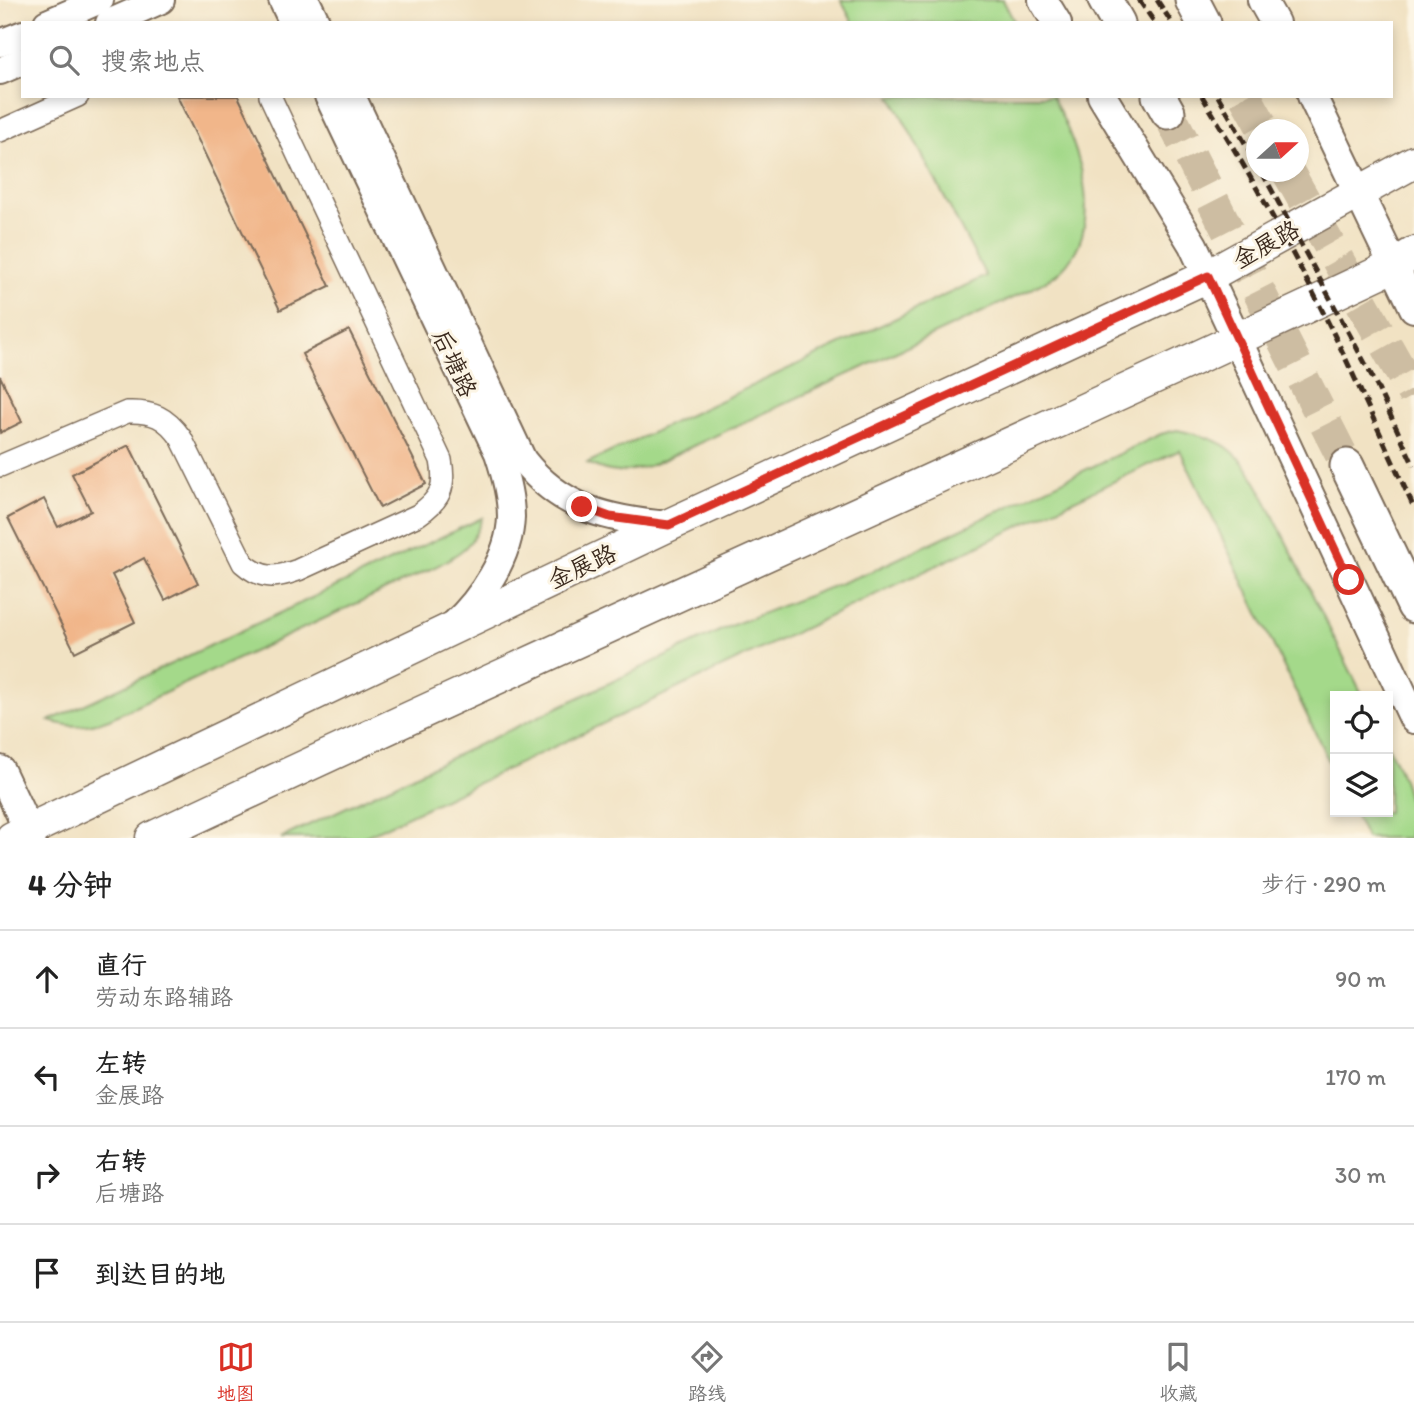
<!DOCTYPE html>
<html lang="zh">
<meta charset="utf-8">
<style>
:root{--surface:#fff;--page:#f2f2f2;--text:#222;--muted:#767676;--line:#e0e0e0;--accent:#d93025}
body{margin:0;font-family:Itim,"LXGW WenKai TC",sans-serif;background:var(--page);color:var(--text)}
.controls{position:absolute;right:21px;bottom:21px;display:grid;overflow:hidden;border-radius:0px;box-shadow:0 4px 10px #0003}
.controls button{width:63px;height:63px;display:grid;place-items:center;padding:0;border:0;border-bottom:2px solid var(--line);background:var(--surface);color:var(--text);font:35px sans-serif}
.compass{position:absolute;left:1246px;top:119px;width:63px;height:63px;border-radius:50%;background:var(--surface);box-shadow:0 4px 10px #0003;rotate:69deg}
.stop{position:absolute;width:21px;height:21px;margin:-16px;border:5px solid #d93025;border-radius:50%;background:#fff}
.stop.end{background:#d93025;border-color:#fff;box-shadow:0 2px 7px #0008}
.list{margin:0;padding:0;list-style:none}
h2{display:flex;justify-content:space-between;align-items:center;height:91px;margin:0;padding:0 28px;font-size:30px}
h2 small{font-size:23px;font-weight:400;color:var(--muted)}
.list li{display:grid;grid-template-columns:46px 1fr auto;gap:21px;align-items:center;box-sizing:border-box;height:98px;padding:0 28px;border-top:2px solid var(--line)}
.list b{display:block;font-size:26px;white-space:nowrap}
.list p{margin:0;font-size:23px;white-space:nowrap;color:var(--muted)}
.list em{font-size:23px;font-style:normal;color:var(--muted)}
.icon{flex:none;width:38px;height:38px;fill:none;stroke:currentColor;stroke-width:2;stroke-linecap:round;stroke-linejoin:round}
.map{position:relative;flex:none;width:1414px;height:838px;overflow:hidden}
.search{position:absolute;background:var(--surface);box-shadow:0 4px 10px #0003;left:21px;right:21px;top:21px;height:77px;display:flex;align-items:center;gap:18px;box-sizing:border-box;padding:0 24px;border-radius:0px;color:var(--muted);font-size:26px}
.sheet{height:483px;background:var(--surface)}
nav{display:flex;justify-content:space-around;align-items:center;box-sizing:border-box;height:98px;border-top:2px solid var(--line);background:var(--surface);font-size:19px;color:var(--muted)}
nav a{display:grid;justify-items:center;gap:4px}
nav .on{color:var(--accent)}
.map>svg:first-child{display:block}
.green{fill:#a4d98a;stroke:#708254;stroke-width:2}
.building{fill:#f1b68a}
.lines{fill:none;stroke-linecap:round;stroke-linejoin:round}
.trunk-tunnel{stroke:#cdbda2;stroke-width:33;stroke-dasharray:33 17;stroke-linecap:butt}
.minor-casing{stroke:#7b6a58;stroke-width:24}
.tertiary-casing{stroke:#7b6a58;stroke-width:30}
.secondary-casing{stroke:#7b6a58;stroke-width:32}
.primary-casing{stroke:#7b6a58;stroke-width:35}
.trunk-casing{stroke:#7b6a58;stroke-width:37}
.minor{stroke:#fff;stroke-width:21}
.tertiary{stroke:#fff;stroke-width:26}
.secondary{stroke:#fff;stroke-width:28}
.primary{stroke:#fff;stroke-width:32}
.trunk{stroke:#fff;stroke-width:33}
.rail{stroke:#3b2a1e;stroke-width:5;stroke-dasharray:10 5;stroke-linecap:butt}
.route{stroke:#d93025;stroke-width:9}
.labels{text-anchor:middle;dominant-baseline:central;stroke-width:6;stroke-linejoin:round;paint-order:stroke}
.street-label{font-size:24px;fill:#3b2a1e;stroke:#fcf5e5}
</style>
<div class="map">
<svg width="1414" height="838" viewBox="0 0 1414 838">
<rect width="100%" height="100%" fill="#fcf5e5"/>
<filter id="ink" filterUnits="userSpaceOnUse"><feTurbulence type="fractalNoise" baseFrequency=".0143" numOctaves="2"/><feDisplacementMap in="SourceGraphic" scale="14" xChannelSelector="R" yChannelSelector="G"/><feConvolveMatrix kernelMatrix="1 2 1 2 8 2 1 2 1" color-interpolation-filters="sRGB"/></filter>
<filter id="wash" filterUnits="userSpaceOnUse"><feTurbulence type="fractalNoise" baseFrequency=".00686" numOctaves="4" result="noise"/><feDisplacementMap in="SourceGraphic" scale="28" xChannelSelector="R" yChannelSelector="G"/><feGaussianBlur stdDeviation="1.57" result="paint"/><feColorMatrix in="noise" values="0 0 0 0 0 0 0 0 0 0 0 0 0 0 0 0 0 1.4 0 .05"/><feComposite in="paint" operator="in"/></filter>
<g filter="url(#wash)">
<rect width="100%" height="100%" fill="#f1e2c3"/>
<g class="green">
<path d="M 841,0 L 1003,0 L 1015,23 L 853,23 Z"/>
<path d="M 891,96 L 1052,96 C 1078,146 1110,225 1059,272 C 1051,279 1040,284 1032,289 L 652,465 C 623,473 615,476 587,463 L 986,276 Z"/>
<path d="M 1177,430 C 1224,440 1236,447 1260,489 L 1363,696 L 1335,696 L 1335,774 L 1180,450 L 362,838 L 281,838 L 730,626 L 872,571 L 1161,434 Z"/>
<path d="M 482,518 C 473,546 462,552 437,566 L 109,719 C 87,727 72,728 49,721 Z"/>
<path d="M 1388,746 C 1404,778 1414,801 1409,838 L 1366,838 L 1354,812 L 1388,812 Z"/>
</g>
<g id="blocks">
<g class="building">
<path d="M 177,96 L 238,96 L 330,286 L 280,310 Z"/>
<path d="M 349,330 L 426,484 L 380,508 L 302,354 Z"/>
<path d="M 0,376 L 22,422 L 0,433 Z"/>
<path d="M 129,445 L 198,583 L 165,600 L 144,558 L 112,575 L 135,622 L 75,652 L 8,518 L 44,499 L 58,527 L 91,511 L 72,474 Z"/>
</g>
</g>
</g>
<g filter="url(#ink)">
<use href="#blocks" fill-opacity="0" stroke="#7b6a58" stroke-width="2"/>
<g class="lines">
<g class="trunk-tunnel">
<path d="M 1245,96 L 1264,130"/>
<path d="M 1168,112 L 1347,466"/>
<path d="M 1288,172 L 1414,395"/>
</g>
<defs>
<g id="minor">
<path d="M 0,131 L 78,96"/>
<path d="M 0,466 L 127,412 C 153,411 166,417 181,438 L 243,563 C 262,580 276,578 298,570 L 418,515 C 441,499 446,487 441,460 L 270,96"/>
</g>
<g id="tertiary">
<path d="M 282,0 L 293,23"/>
<path d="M 306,0 L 317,23"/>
<path d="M 47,23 L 100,0"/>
<path d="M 109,23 L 161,0"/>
<path d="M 0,43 L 23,34"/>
<path d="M 0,71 L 23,61"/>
<path d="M 328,96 L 498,453 C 505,474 511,495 511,517 C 510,557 481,599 453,625"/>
<path d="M 352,96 L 523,460 C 561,509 610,520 669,525"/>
</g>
<g id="secondary">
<path d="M 1043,0 L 1057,23"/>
<path d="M 1262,0 L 1275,23"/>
<path d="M 1102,96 L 1193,245 L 1414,719"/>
<path d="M 1312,96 L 1414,308"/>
<path d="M 0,770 L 32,838"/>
</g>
<g id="primary">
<path d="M 12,838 L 669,525 L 1208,276 L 1414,162"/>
<path d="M 152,838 C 564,643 981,461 1393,266 L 1414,253"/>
</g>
<g id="trunk">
<path d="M 1105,0 L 1118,23"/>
<path d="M 1192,0 L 1204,23"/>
<path d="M 1159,96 L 1168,112"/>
<path d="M 1347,466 L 1414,606"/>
</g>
</defs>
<use href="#minor" class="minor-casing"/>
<use href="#tertiary" class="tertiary-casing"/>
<use href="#secondary" class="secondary-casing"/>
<use href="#primary" class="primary-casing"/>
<use href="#trunk" class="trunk-casing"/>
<use href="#minor" class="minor"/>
<use href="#tertiary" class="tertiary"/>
<use href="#secondary" class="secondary"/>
<use href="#primary" class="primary"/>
<use href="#trunk" class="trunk"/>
<g class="rail">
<path d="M 1139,0 L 1155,23"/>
<path d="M 1157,0 L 1172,23"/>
<path d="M 1202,96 C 1253,179 1301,265 1343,353 C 1367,404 1390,456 1414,508"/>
<path d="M 1218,96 L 1256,162"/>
<path d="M 1262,172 L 1373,378 L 1414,466"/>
</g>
</g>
</g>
<g class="lines" filter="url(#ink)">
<path class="route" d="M 582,507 L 610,517 L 669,525 L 1208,276 L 1349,580"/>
</g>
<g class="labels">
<g class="street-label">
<text transform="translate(1266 244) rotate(-29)">金展路</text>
<text transform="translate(455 363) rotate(65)">后塘路</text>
<text transform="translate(582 566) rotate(-25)">金展路</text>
</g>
</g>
</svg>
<div class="controls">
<button><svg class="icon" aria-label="locate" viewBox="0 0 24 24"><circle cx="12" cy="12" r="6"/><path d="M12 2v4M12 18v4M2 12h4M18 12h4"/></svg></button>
<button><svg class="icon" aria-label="layers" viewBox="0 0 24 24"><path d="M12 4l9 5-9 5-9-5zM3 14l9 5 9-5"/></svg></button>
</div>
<svg class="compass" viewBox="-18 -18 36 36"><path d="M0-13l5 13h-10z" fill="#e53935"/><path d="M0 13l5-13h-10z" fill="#767676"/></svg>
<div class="stop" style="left:1349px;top:580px"></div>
<div class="stop end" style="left:582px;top:507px"></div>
<div class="search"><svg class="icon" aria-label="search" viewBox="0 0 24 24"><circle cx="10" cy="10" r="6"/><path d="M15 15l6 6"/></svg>搜索地点</div>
</div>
<section class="sheet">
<h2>4 分钟<small>步行 · 290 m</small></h2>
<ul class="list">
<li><svg class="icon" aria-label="ahead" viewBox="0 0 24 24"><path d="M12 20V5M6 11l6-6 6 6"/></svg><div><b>直行</b><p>劳动东路辅路</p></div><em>90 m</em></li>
<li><svg class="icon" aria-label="left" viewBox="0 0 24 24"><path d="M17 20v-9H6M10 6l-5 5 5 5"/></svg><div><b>左转</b><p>金展路</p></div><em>170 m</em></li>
<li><svg class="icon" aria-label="right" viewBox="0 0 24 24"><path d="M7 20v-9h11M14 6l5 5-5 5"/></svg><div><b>右转</b><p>后塘路</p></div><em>30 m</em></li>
<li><svg class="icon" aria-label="arrive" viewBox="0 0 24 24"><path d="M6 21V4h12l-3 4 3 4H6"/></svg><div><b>到达目的地</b></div></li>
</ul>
</section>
<nav>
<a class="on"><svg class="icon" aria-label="map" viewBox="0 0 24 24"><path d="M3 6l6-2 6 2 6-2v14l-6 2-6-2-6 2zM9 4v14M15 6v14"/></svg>地图</a>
<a><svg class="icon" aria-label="directions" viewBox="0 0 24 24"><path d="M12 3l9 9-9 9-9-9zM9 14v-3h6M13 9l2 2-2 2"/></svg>路线</a>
<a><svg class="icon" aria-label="saved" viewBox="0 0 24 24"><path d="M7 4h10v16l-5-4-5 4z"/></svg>收藏</a>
</nav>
